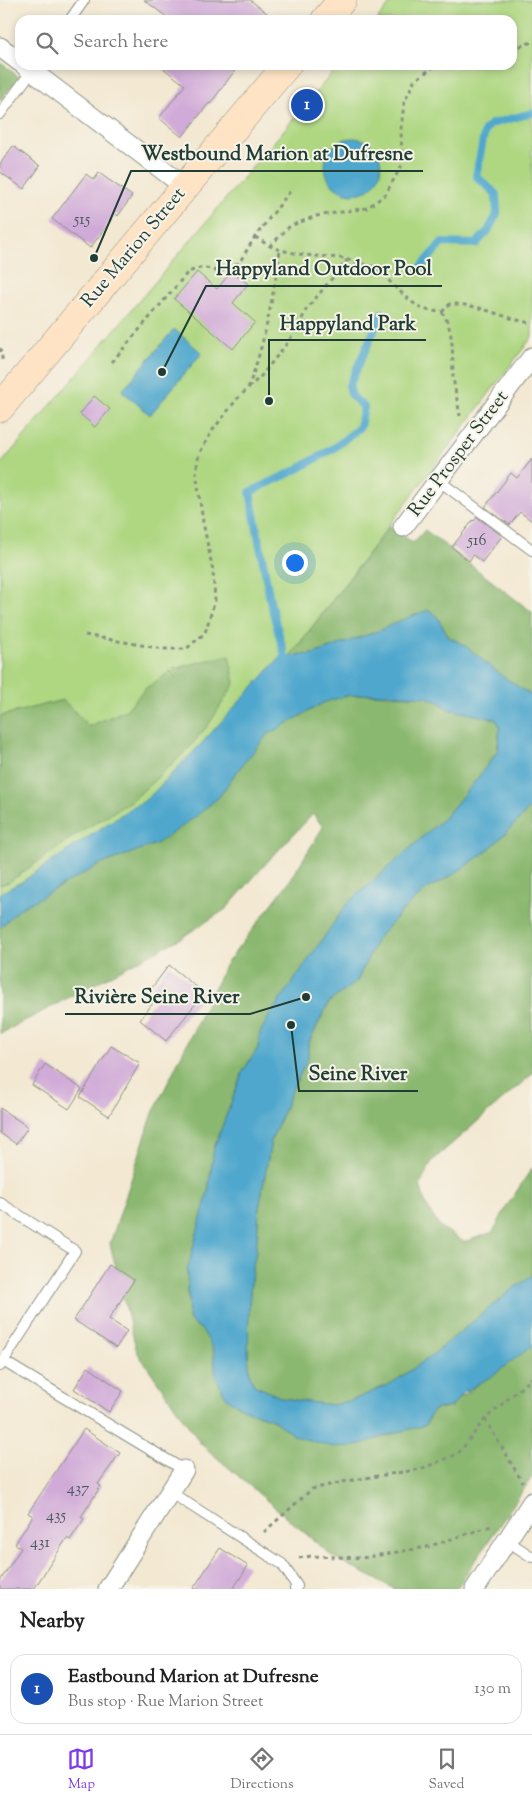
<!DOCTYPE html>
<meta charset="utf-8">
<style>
:root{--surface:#fff;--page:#f6f6f6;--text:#222;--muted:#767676;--line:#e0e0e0;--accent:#7c3aed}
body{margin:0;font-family:"Sorts Mill Goudy",serif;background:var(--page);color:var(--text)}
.you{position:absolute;left:294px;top:562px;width:18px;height:18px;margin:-12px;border:4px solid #fff;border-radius:50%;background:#1a73e8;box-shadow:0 0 0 8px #1a73e833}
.badge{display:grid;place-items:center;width:32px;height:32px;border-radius:50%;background:var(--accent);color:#fff;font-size:16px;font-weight:700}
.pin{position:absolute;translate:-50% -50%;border:2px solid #fff;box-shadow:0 1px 5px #0006}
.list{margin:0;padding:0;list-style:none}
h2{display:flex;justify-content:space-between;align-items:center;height:65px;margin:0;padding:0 20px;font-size:21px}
h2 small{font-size:16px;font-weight:400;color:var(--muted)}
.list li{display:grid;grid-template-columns:32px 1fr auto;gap:15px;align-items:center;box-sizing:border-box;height:70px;margin:0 10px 10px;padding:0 10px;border:1px solid var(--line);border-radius:15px}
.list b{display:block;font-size:19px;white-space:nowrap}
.list p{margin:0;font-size:16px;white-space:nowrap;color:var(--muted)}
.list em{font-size:16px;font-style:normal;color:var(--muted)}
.icon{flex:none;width:28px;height:28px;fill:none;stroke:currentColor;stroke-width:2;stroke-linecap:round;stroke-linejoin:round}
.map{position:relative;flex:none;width:532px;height:1589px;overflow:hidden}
.search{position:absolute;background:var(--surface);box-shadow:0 2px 8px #0003;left:15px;right:15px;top:15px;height:55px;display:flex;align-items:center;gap:12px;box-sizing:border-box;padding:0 18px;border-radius:15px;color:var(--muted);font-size:19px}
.sheet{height:145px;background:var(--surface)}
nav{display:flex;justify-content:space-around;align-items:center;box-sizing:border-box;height:70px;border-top:1px solid var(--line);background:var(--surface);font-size:14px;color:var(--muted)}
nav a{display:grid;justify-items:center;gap:2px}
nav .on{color:var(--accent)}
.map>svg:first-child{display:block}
.green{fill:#afd782;stroke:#678a5b}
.forest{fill:#8bb870;stroke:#557a52}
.water{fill:#50a7cd;stroke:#387280}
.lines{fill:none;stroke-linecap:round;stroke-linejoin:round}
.stream{stroke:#50a7cd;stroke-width:8}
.building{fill:#d0aad8}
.service-casing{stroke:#899283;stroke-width:12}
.minor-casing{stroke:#899283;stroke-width:21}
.secondary-casing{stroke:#899283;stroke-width:29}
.path{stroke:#899283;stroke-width:3;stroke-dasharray:4 4;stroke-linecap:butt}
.service{stroke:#fff;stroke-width:10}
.minor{stroke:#fff;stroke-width:19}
.secondary{stroke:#fee4c5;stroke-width:28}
.labels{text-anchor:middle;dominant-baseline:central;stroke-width:4;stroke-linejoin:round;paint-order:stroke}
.number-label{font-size:16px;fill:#4b585d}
.street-label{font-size:19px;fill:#1f3d34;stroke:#f7f3e8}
.leader{fill:none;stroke:#1f3d34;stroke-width:2}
.callout-dot{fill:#1f3d34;stroke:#f7f3e8;stroke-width:2}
.callout-label{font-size:20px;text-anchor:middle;font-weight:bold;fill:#1f3d34;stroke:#f7f3e8;stroke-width:4;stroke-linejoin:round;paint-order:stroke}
</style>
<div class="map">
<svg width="532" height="1589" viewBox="0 0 532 1589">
<rect width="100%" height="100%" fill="#f7f3e8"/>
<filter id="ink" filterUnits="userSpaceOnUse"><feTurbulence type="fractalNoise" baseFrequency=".02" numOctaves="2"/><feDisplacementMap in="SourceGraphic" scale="10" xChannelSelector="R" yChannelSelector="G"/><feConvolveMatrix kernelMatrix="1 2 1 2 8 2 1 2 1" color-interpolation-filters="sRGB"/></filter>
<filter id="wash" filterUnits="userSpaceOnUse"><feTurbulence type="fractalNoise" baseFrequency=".0096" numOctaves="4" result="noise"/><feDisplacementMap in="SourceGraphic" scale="20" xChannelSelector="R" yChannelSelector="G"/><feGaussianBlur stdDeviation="1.12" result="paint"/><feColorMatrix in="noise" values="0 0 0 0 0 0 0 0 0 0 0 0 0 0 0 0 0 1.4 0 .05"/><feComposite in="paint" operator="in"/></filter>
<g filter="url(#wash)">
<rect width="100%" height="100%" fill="#f3e8d2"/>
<path class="green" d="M 393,0 L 532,0 L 532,337 L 290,656 L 283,654 L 153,802 L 0,901 L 0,465 L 339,65 L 512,65 L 512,20 L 377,20 Z"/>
<g class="forest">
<path d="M 0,62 L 19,77 L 0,101 Z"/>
<path d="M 390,526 L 413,543 L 425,530 L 532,612 L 532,696 L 501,675 L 464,645 L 449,637 L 436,615 L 399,621 L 381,630 L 313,654 L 290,656 Z"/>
<path d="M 229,655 L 235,683 L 209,724 L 188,749 L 133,800 L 77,834 L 9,882 L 0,885 L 0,716 L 63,700 L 89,726 L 126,710 L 146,688 L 176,668 Z"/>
<path d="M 368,694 L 426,697 L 439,702 L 448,709 L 495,719 L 500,726 L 497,751 L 477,779 L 444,818 L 347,904 L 269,1017 L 260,1033 L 258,1048 L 243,1071 L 214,1148 L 208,1192 L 187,1271 L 189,1318 C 193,1324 197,1325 202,1330 C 210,1338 214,1350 214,1361 L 257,1414 L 272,1419 L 295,1436 L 355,1446 L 398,1432 L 426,1425 L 431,1413 L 437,1408 L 445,1408 L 532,1346 L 532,1477 L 456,1589 L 395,1589 L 333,1557 L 201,1444 L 137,1352 L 110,1244 L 153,1113 L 226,964 L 289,882 L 323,827 L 313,814 L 268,861 L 226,909 L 181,938 L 0,1034 L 0,928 L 19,909 L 99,865 L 158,843 L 219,797 L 234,775 L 267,735 L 323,703 L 344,696 Z"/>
<path d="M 532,805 L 532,1074 L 432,1161 L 420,1185 L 426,1205 L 439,1226 L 464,1242 L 493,1232 L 507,1206 L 532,1168 L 532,1276 L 511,1290 L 430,1357 L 392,1383 L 358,1398 L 334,1405 L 316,1403 L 282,1398 L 254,1385 L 250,1375 L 248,1353 L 249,1304 L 252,1270 L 256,1251 L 259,1209 L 271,1141 L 291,1092 L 308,1059 L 308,1044 L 329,1002 L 357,981 L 377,939 L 402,911 L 427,889 L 451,876 L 487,851 L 518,821 Z"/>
</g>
<g class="water">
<circle cx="353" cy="166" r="28"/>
<path d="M 174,329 L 202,353 L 150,415 L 122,391 Z"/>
<path d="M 428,610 L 436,615 L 449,637 L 464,645 L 501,675 L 532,696 L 532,805 L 518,821 L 487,851 L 451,876 L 427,889 L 402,911 L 377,939 L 357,981 L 329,1002 L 308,1044 L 308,1059 L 291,1092 L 271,1141 L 259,1209 L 256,1251 L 252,1270 L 249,1304 L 248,1353 L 250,1375 L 254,1385 L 282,1398 L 316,1403 L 334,1405 L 358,1398 L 392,1383 L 430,1357 L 511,1290 L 532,1276 L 532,1346 L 492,1376 L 464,1392 L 451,1407 C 436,1409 431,1407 426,1425 L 398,1432 L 355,1446 L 333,1447 L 295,1436 L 272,1419 L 244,1409 L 227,1399 L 219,1384 L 215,1372 L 214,1350 L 202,1330 L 192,1323 L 189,1318 L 187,1271 L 208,1192 L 214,1148 L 243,1071 L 258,1048 L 260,1033 L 269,1016 L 347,904 L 444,818 L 477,779 L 498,751 L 500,727 L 495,719 L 448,709 L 439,702 L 426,697 L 391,694 L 368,694 L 344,696 L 323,703 L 267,735 L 234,775 L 219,797 L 194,818 L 158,843 L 99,865 L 19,909 L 0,928 L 0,893 L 23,881 L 132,807 L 143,802 L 150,796 L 200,745 L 284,653 L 290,656 L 313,654 L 381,630 L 399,621 Z"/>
</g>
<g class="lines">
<g class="stream">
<path d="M 422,266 L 442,243 L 476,244 L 488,231 L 497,214 L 496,194 L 476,176 L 485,130 L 491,124 L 532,113"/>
<path d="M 284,653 L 271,605 L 250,492 L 298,469 L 334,448 L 360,427 L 364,407 L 352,396 L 349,386 L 382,313"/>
</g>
</g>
<g id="blocks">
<g class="building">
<path d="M 144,0 L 250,0 L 276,20 L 171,20 Z"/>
<path d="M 159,65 L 239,65 L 210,104 L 209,103 L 182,137 L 159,118 L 185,85 Z"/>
<path d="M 13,146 L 40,166 L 24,189 L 0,172 L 0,164 Z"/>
<path d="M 99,173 L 132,196 L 118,216 L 116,214 L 90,248 L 52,219 L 86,174 L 94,180 Z"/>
<path d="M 232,271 L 248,284 L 233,303 L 255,322 L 233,349 L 174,299 L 197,272 L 217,289 Z"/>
<path d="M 94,396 L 110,409 L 95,427 L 80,414 Z"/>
<path d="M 532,459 L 532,521 L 520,512 L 510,525 L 485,507 L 511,473 L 517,478 Z"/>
<path d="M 477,517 L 502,536 L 482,562 L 473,555 L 469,561 L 452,547 L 473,520 L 474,521 Z"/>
<path d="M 169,965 L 204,993 L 166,1041 L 140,1020 L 156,999 L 148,993 Z"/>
<path d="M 111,1046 L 140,1063 L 109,1116 L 80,1097 Z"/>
<path d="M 45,1064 L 82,1089 L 69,1109 L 32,1085 Z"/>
<path d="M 0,1108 L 28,1127 L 16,1144 L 0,1133 Z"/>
<path d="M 110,1264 L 134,1280 L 109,1319 L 127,1331 L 116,1348 L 74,1320 Z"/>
<path d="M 88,1367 L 123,1391 L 109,1412 L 74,1389 Z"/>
<path d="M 84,1429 L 120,1453 L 98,1484 L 101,1486 L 81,1517 L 84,1519 L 70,1540 L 67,1538 L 34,1589 L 0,1589 L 0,1581 L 21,1548 L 15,1544 L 33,1516 L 28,1513 Z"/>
<path d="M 220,1548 L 248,1566 L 233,1589 L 193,1589 Z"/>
</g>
</g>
</g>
<g filter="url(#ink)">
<use href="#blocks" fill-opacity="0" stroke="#899283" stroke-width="1"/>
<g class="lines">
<defs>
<g id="service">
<path d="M 70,20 L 84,0"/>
<path d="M 0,114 L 34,68"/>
<path d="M 438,480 L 532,550"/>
<path d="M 0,1203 L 75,1251 L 0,1366"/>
<path d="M 3,1361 L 184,1470"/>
<path d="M 170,1492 L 282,1564 L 297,1586 L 295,1589"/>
<path d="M 506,1540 L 532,1557"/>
</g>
<g id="minor">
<path d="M 0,47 L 20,62"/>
<path d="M 24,65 L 185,187"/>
<path d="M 403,527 L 532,357"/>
<path d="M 108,1589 L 184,1470"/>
<path d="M 475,1589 L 532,1502"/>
</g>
<g id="secondary">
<path d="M 325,20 L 342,0"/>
<path d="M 0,408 L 287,65"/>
</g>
</defs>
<use href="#service" class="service-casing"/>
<use href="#minor" class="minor-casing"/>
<use href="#secondary" class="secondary-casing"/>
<g class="path">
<path d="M 512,49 L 532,42"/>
<path d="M 255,237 L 270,246 L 280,250 L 304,255 L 341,258 L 377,268 L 397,289 L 418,307 L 430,311 L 442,312 C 455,331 452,356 453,377 C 455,390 458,404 460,416"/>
<path d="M 270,246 L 290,226 L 316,216 L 367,208 L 385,195 L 402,165 L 401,129 L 404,103 L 414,81 L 436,65"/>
<path d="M 442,312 L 450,304 C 478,303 504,319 532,323"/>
<path d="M 0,348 L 3,363"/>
<path d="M 112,362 L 188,272 L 203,267 L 219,272 L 239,263 L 255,237 L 291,190"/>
<path d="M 248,388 C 265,343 273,297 280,250"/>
<path d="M 85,635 L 163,649 L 186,649 L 205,633 L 215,600 L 213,571 L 203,522 L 196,472 L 199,454 L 212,431 L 237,399 L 262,375 L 288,342 L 299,326 L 306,310 L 347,260"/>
<path d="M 485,1419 L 523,1483"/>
<path d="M 264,1532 L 312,1489 L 347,1481 L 421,1469 L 458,1454 L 485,1419 L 532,1378"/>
<path d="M 299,1558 L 311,1556 L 362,1558 L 427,1547 L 491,1526"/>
</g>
<use href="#service" class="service"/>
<use href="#minor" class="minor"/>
<use href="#secondary" class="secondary"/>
</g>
</g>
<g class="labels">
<g class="number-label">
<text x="82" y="220">515</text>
<text x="477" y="541">516</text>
<text x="78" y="1489">437</text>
<text x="56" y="1516">435</text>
<text x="40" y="1543">431</text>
</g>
<g class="street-label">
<text transform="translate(134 248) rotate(-50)">Rue Marion Street</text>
<text transform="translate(459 454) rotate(-53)">Rue Prosper Street</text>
</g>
</g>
<path class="leader" d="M94 258L131 171H423M162 372L206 286H442M269 401L269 340H426M306 997L250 1014H65M291 1025L299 1091H418"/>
<g class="callout-dot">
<circle cx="94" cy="258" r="5"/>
<circle cx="162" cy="372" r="5"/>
<circle cx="269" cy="401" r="5"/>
<circle cx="306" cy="997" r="5"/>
<circle cx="291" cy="1025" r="5"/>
</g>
<g class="callout-label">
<text x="277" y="160">Westbound Marion at Dufresne</text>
<text x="324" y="275">Happyland Outdoor Pool</text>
<text x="348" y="330">Happyland Park</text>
<text x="157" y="1003">Rivière Seine River</text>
<text x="358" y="1080">Seine River</text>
</g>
</svg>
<div class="you"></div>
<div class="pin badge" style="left:307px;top:105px;background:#1a4fb4">1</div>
<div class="search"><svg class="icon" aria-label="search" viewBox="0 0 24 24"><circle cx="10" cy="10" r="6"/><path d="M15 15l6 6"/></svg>Search here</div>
</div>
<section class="sheet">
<h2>Nearby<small></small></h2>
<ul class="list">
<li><span class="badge" style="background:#1a4fb4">1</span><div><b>Eastbound Marion at Dufresne</b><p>Bus stop · Rue Marion Street</p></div><em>130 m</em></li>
</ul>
</section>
<nav>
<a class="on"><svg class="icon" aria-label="map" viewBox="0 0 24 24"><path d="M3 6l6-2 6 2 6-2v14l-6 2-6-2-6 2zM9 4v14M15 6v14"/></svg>Map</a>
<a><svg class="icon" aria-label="directions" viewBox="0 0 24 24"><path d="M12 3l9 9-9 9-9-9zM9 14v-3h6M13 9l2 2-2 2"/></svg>Directions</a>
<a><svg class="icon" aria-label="saved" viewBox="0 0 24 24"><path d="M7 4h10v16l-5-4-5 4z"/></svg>Saved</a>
</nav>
